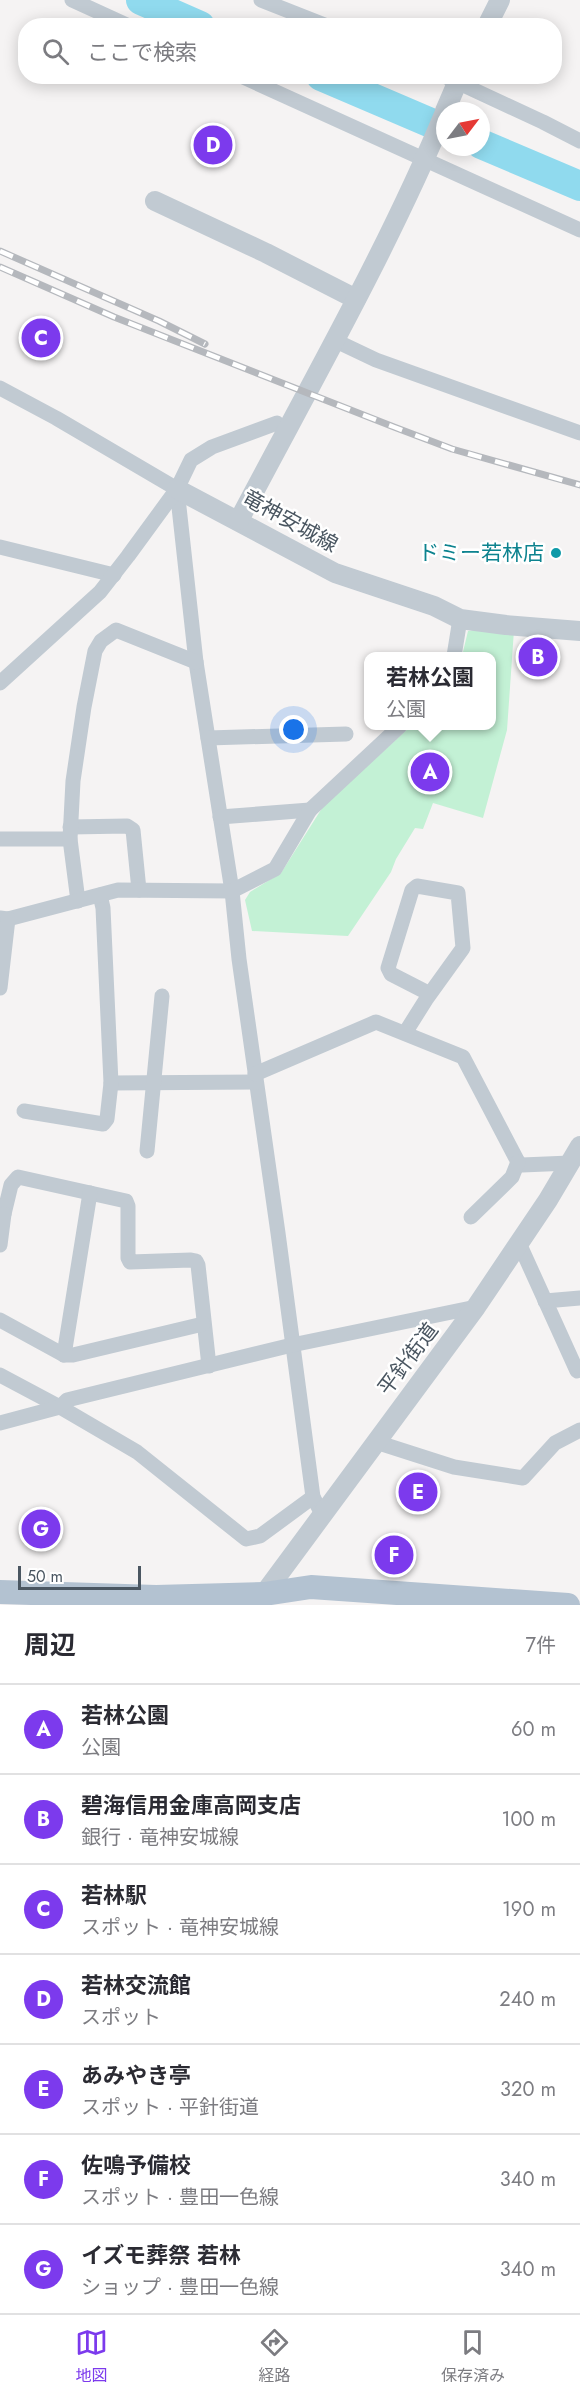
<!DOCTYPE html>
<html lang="ja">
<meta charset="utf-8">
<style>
:root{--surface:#fff;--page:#f2f2f3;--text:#2b2b33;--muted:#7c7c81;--line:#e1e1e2;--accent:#7c3aed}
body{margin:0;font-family:Jost,"Noto Sans JP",sans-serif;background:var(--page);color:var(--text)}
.compass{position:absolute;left:436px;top:102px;width:54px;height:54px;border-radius:50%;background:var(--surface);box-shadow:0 3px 15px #0003;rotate:58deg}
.scale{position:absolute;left:18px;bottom:15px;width:123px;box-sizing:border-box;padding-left:6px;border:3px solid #4a5661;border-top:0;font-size:16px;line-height:21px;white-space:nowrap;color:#4a5661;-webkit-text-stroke:4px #fff;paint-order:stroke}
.you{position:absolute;left:294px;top:730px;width:21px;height:21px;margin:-15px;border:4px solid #fff;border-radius:50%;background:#1a73e8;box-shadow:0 0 0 9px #1a73e833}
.badge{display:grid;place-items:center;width:39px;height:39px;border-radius:50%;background:var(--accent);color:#fff;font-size:20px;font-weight:700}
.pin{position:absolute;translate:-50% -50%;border:3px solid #fff;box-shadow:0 2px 6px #0006}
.popup{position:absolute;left:364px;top:652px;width:132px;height:78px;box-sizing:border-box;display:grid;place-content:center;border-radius:12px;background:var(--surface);filter:drop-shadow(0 2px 4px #0005);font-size:20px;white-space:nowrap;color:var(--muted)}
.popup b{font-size:22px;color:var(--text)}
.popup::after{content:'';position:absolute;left:50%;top:100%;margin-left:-12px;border:12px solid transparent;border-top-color:var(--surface)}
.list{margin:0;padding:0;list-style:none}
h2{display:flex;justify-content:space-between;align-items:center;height:78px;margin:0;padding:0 24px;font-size:26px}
h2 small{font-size:20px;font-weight:400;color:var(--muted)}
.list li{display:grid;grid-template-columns:39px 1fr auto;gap:18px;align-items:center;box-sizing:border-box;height:90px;padding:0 24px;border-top:2px solid var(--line)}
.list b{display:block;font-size:22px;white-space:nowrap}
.list p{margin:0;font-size:20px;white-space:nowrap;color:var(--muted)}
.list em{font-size:20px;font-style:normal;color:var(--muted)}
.icon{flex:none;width:33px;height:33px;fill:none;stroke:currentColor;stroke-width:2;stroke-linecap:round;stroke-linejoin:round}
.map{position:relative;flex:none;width:580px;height:1605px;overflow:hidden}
.search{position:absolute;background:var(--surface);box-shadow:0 3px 15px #0003;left:18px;right:18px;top:18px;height:66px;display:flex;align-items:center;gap:15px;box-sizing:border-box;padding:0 21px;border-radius:24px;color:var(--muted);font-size:22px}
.sheet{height:708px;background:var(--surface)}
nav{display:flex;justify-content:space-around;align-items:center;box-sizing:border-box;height:84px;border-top:2px solid var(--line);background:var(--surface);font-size:16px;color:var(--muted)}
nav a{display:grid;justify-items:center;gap:3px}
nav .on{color:var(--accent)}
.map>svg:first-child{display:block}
.green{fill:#c3f1d5}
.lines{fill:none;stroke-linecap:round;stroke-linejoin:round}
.river{stroke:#90daee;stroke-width:30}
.minor{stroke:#c1cad2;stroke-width:15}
.tertiary{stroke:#c1cad2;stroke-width:20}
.primary{stroke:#b3c2d1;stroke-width:24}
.rail-casing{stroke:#b5b8bd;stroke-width:7}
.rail{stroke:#fff;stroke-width:4.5;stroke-dasharray:14;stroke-linecap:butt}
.culture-dot{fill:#0f9aa8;stroke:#fff;stroke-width:2}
.labels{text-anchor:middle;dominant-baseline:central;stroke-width:5;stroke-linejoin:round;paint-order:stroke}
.street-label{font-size:21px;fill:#4a5661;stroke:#fff}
.culture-label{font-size:21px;fill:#0d838f;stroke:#fff;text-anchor:end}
</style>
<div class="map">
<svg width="580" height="1605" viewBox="0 0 580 1605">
<rect width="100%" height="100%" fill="#f5f3f3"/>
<path class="green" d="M 480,629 L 514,630 L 507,730 L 483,818 L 433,803 L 423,829 L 415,828 L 396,859 L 391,872 L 348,936 L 252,931 L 245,900 L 250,892 L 281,873 L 324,805 L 411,726 L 492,726 L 492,656 L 462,656 L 468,631 Z"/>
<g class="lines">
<g class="river">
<path d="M 141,0 L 200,26"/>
<path d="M 321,76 L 445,129"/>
<path d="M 481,144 L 580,186"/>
</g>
<g class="minor">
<path d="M 72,0 L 129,26"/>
<path d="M 261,0 L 327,26"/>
<path d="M 241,76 L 580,230"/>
<path d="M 444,76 L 543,122 L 580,141"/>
<path d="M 336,341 L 376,360 L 580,433"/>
<path d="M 0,388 L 56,418 L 177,489"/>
<path d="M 177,489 L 196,662 L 232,891 L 239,959 L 278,1233 L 313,1497 L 322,1514"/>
<path d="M 0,547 L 114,575"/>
<path d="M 454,656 L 460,619"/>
<path d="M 0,683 L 100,592 L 128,556 L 177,489 L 191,460 L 212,447 L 277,423"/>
<path d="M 208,738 L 346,734"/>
<path d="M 220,817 L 310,810"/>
<path d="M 70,827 L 127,826 L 133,830 L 139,890"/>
<path d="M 0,839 L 70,839"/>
<path d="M 100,895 L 103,908 L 111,1083 L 256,1082"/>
<path d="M 78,901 L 70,839 L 73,781 L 84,707 L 95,651 L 101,641 L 116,630 L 196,662"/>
<path d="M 0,918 L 8,919 L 118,890 L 232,891 L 275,869 L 310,810 L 400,726"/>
<path d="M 0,988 L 8,919"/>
<path d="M 405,1033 L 427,998 L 463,948 L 458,893 L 417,886 L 412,890 L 388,968 L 391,974 L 430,994"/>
<path d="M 255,1074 L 376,1022 L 463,1057 L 518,1162 L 522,1165 L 570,1163"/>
<path d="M 24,1111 L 103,1124 L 107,1119 L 111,1083"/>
<path d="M 147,1151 L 162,996"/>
<path d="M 0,1213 L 4,1214 L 11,1185 L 18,1177 L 126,1201 L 128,1206 L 128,1258 L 130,1262 L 191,1260 L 196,1261 L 198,1265 L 209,1366"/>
<path d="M 471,1217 L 512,1177 L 518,1162"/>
<path d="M 519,1243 L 577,1371"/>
<path d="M 0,1245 L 4,1214"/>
<path d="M 545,1301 L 580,1298"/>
<path d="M 0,1320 L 64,1355 L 73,1355 L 203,1324"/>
<path d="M 64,1355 L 90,1193"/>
<path d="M 0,1375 L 60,1407 L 137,1452 L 246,1539 L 260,1536 L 313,1497"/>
<path d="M 0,1423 L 60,1407 L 67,1400 L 292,1345 L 476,1307"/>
<path d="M 376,1442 L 454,1467 L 523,1478 L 555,1443 L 580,1430"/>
</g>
<g class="tertiary">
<path d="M 487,26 L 500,0"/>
<path d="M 445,111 L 460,76"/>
<path d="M 155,201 L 266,253 L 356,299"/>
<path d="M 177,489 L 335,573 L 434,606 L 460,619 L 506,625 L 580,631"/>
<path d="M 239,520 C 310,385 386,253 445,112"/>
<path d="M 264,1594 L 476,1307 L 548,1200 L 580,1146"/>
</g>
<path class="primary" d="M 0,1592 L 156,1597 L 264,1594 L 311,1587 L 568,1605"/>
<defs>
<g id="rail">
<path d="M 0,251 L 159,321 L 205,344"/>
<path d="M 0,267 L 114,317 L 394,427 L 452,449 L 580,485"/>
</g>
</defs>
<use href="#rail" class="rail-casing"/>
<use href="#rail" class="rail"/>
</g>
<circle class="culture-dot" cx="556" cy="553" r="6"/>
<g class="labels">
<g class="street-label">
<text transform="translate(290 521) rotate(29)">竜神安城線</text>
<text transform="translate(408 1359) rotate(-53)">平針街道</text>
</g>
<g class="culture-label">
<text x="544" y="553">ドミー若林店</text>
</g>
</g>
</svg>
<svg class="compass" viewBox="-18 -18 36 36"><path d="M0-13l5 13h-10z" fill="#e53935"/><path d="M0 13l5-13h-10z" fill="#7c7c81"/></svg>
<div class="scale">50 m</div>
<div class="you"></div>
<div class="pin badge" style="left:430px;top:772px">A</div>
<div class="popup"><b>若林公園</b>公園</div>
<div class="pin badge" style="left:538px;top:657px">B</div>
<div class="pin badge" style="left:41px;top:338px">C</div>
<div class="pin badge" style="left:213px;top:145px">D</div>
<div class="pin badge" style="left:418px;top:1492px">E</div>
<div class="pin badge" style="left:394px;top:1555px">F</div>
<div class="pin badge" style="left:41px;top:1529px">G</div>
<div class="search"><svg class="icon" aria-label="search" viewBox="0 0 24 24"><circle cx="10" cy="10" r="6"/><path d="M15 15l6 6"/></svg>ここで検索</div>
</div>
<section class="sheet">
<h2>周辺<small>7件</small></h2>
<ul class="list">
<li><span class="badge">A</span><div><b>若林公園</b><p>公園</p></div><em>60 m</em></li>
<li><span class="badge">B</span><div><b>碧海信用金庫高岡支店</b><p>銀行 · 竜神安城線</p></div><em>100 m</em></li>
<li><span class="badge">C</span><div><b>若林駅</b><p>スポット · 竜神安城線</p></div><em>190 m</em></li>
<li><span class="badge">D</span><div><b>若林交流館</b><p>スポット</p></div><em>240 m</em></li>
<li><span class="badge">E</span><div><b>あみやき亭</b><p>スポット · 平針街道</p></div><em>320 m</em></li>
<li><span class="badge">F</span><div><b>佐鳴予備校</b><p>スポット · 豊田一色線</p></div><em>340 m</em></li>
<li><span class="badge">G</span><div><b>イズモ葬祭 若林</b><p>ショップ · 豊田一色線</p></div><em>340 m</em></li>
</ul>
</section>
<nav>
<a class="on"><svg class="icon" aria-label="map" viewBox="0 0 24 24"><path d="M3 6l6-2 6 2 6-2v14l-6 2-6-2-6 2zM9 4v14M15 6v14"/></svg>地図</a>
<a><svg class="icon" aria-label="directions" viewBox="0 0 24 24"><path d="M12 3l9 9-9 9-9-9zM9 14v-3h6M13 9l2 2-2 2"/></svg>経路</a>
<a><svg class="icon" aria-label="saved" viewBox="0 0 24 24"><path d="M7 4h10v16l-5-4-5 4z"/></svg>保存済み</a>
</nav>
